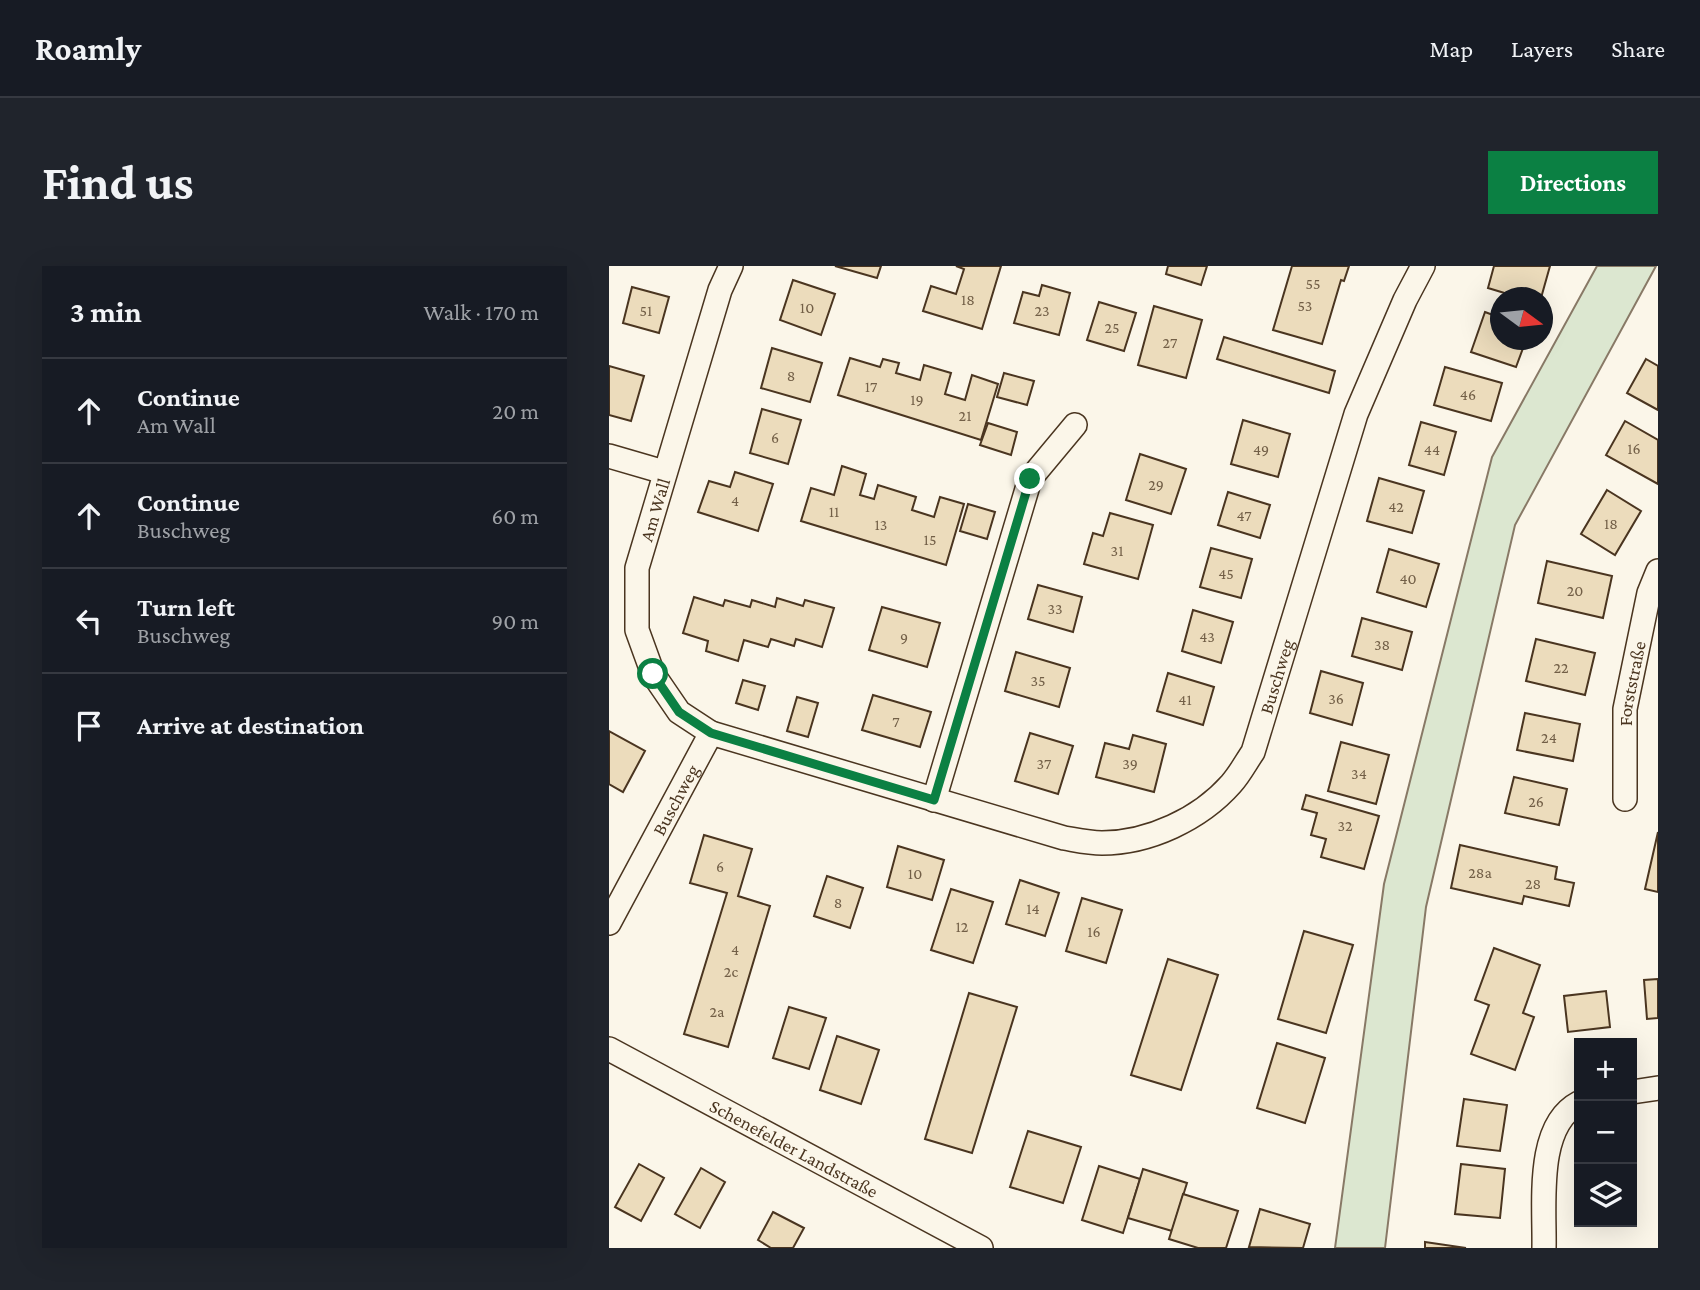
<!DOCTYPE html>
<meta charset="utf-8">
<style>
:root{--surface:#171b24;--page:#20242c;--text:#f1f3f6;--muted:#9ea1a6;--line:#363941;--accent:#0b8043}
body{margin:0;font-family:"Crimson Pro",serif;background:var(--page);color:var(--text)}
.controls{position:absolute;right:21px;bottom:21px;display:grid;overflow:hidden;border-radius:0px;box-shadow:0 7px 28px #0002}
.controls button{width:63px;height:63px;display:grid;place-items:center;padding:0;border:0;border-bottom:2px solid var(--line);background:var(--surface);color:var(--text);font:35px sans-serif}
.compass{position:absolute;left:881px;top:21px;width:63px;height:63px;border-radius:50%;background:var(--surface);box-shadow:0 7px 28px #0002;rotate:105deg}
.stop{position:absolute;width:21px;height:21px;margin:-16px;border:5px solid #0b8043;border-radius:50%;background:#fff}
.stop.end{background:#0b8043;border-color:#fff;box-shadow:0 2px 7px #0008}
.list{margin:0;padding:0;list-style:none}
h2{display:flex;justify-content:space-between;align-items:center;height:91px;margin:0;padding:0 28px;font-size:30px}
h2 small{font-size:23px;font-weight:400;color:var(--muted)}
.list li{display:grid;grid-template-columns:46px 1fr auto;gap:21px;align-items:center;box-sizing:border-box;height:105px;padding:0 28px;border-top:2px solid var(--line)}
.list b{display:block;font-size:26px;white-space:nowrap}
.list p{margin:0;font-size:23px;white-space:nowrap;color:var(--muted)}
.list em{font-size:23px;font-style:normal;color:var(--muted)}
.icon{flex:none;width:38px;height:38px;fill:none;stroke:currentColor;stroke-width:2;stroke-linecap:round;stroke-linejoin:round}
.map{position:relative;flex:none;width:1049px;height:982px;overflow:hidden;border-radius:0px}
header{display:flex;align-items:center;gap:42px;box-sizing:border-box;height:98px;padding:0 35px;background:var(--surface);border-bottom:2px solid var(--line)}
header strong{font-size:33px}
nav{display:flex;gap:38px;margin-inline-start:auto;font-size:24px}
.intro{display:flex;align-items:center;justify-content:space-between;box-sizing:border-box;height:168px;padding:0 42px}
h1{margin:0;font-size:49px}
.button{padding:18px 32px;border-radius:0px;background:var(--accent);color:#fff;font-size:24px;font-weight:700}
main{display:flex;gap:42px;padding:0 42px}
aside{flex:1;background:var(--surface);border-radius:0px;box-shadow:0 7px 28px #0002}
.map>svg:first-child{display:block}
.green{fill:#dce7d0;stroke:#887966;stroke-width:2}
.building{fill:#ecdcbc;stroke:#4a3520;stroke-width:2}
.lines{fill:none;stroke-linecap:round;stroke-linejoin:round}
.minor-casing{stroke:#4a3520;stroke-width:26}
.minor{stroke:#fbf6e9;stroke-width:23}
.route{stroke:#0b8043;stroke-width:9}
.labels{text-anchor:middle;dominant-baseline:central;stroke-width:5;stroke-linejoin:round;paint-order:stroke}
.number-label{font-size:16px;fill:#725f47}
.street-label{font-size:19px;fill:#4a3520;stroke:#fbf6e9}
</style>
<header>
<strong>Roamly</strong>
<nav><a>Map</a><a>Layers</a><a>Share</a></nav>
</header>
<div class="intro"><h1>Find us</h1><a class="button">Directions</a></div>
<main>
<aside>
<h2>3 min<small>Walk · 170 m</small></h2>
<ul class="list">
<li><svg class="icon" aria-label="ahead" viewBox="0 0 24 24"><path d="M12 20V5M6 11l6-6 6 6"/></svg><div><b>Continue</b><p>Am Wall</p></div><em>20 m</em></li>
<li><svg class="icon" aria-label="ahead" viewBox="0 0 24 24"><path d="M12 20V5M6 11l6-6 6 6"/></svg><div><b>Continue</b><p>Buschweg</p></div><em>60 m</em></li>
<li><svg class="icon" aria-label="left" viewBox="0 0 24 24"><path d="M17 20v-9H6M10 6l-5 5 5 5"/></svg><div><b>Turn left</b><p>Buschweg</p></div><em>90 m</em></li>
<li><svg class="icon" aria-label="arrive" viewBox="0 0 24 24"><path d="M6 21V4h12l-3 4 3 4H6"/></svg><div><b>Arrive at destination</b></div></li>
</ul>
</aside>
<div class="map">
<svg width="1049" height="982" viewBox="0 0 1049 982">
<rect width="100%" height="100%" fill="#fbf6e9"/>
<path class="green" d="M 988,0 L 1047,0 L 906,259 L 817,641 L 776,982 L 726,982 L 775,618 L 883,191 Z"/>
<g class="building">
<path d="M 226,0 L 272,0 L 268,12 Z"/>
<path d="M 347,0 L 392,0 L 373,63 L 314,45 L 322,20 L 347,28 L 355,3 Z"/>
<path d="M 559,0 L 598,0 L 592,19 L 557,8 Z"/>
<path d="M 683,0 L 740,0 L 735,15 L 732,14 L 713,78 L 664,64 Z"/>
<path d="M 885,0 L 941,0 L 932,32 L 912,32 L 879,22 Z"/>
<path d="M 184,14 L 226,28 L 212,69 L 171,54 Z"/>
<path d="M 433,19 L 461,27 L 450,69 L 405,57 L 414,26 L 430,30 Z"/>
<path d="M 23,21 L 60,31 L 50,67 L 14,57 Z"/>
<path d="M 490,36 L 527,47 L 515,85 L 478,74 Z"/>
<path d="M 545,40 L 593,54 L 577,112 L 529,99 Z"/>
<path d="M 876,46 L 892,52 L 892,74 L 917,74 L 907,101 L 862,86 Z"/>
<path d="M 615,71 L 726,105 L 720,127 L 608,93 Z"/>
<path d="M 163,82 L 213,97 L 201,136 L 152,122 Z"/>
<path d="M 241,92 L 271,101 L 274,93 L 290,97 L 287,107 L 311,114 L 315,99 L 342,107 L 336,128 L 356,134 L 363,109 L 389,118 L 372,174 L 229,129 Z"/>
<path d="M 1037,93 L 1049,100 L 1049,144 L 1018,127 Z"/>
<path d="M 0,100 L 35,110 L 22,155 L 0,149 Z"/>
<path d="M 836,101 L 893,117 L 882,155 L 825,139 Z"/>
<path d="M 395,107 L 425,115 L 418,139 L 388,131 Z"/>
<path d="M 153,143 L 192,154 L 179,198 L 141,187 Z"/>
<path d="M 634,154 L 681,168 L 669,211 L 622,198 Z"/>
<path d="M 1016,155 L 1049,174 L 1049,218 L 997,189 Z"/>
<path d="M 812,156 L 847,166 L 835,209 L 800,199 Z"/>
<path d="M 379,157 L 408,166 L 402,189 L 371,179 Z"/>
<path d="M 531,188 L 577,203 L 562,248 L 517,234 Z"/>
<path d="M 233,200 L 257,208 L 251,229 L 265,233 L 269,219 L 307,231 L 303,244 L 325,251 L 331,231 L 355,238 L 337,299 L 192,255 L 202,222 L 225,229 Z"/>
<path d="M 126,206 L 164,218 L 149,265 L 89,246 L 100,215 L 121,221 Z"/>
<path d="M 770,212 L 815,225 L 803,267 L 758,255 Z"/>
<path d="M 998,224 L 1032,245 L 1006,289 L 972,268 Z"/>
<path d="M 619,226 L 661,239 L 651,272 L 609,259 Z"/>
<path d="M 359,238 L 386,246 L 378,273 L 351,265 Z"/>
<path d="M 501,247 L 544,259 L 529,313 L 475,298 L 484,267 L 494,270 Z"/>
<path d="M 602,282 L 643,293 L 632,332 L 591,321 Z"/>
<path d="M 780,283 L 830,298 L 817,341 L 768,326 Z"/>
<path d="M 938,295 L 1003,310 L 994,352 L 929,337 Z"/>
<path d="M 429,319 L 473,331 L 464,366 L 419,353 Z"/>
<path d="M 85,331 L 114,340 L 116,334 L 141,341 L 143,334 L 166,341 L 168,332 L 194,340 L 196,334 L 225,342 L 213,381 L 187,373 L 185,380 L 162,373 L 159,381 L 135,374 L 129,395 L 97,385 L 99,375 L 74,367 Z"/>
<path d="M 273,341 L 331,357 L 318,401 L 260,384 Z"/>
<path d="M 584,344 L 624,356 L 612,397 L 573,385 Z"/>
<path d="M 753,352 L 803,366 L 793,404 L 743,390 Z"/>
<path d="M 927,373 L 986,387 L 976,429 L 917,415 Z"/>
<path d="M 407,386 L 461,402 L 450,441 L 396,425 Z"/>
<path d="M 712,405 L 754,417 L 743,459 L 701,447 Z"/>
<path d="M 559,407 L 605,421 L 594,459 L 548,445 Z"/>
<path d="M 134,414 L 156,420 L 149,444 L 127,437 Z"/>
<path d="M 264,429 L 322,446 L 311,481 L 253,464 Z"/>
<path d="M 188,431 L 209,437 L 199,471 L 178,465 Z"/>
<path d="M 916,447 L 971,458 L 964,495 L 908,484 Z"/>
<path d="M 0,465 L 36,485 L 14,526 L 0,518 Z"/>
<path d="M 421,467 L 464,480 L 449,528 L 406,515 Z"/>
<path d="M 524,469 L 557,478 L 545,526 L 487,511 L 496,477 L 520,483 Z"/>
<path d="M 732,476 L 780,489 L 767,538 L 719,525 Z"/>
<path d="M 905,511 L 958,523 L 950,559 L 896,547 Z"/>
<path d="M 697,529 L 770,550 L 755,603 L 712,591 L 717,573 L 702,569 L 708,547 L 693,543 Z"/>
<path d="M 1049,566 L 1049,626 L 1036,623 Z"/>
<path d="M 95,569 L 143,583 L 129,630 L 161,640 L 119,781 L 75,768 L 118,627 L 81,617 Z"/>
<path d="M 851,579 L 948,601 L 946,613 L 965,617 L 960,640 L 915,630 L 913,638 L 842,622 Z"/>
<path d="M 289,580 L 335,594 L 323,634 L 278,621 Z"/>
<path d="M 218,610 L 254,622 L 241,662 L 205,650 Z"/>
<path d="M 411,614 L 450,627 L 436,670 L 397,658 Z"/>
<path d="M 342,623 L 384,636 L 364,697 L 322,684 Z"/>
<path d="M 473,632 L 513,644 L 497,697 L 457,685 Z"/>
<path d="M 695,665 L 744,679 L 717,767 L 669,753 Z"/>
<path d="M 885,682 L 931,699 L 914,747 L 925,751 L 906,804 L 862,788 L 880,739 L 866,734 Z"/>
<path d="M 559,693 L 609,709 L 572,824 L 522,809 Z"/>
<path d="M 1049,713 L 1049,752 L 1038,753 L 1035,714 Z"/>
<path d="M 997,725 L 1001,761 L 959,766 L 955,730 Z"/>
<path d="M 360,727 L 408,741 L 363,887 L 316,873 Z"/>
<path d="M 180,741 L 217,752 L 200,803 L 164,792 Z"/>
<path d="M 228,770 L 270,784 L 252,838 L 211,824 Z"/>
<path d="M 668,777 L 716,792 L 696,857 L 648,842 Z"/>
<path d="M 855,833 L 898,839 L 891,885 L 848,880 Z"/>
<path d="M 419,865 L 472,881 L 454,937 L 401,921 Z"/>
<path d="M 30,898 L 55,912 L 32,955 L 6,941 Z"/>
<path d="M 852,898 L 896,903 L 891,952 L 846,948 Z"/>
<path d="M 490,900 L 531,913 L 514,967 L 473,954 Z"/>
<path d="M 92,902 L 116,916 L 91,962 L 66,948 Z"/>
<path d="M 534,903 L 578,917 L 563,965 L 519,952 Z"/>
<path d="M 574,928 L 629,945 L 617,982 L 589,982 L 560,973 Z"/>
<path d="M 651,943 L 701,958 L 694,982 L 640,981 Z"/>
<path d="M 164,946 L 195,962 L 184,982 L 162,982 L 149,974 Z"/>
<path d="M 816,976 L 857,982 L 816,982 Z"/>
</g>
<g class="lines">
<defs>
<g id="minor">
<path d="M 0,190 L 55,206"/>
<path id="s1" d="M 102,467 L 70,446 L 44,408 L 28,364 L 28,302 L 111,24 L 122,0"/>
<path id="s2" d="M 1016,533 L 1016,443 L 1040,327 L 1049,305"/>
<path d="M 325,534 L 421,213 L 466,159"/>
<path id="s3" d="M 0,657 L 102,467 L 455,572 C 467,574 480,577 493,577 C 540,577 591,553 622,518 C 631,508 637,496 644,486 L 747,148 L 796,34 L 814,0"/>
<path id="s4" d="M 0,783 L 372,982"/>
<path d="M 1023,826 L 1049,822"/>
<path d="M 935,982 C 936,939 926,860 970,837"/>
</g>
</defs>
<use href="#minor" class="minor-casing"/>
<use href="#minor" class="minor"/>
</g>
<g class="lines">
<path class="route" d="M 44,408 L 70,446 L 102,467 L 325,534 L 421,213"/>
</g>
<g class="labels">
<g class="number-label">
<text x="704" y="17">55</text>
<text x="359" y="33">18</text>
<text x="696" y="39">53</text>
<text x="198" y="41">10</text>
<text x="37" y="44">51</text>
<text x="433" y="44">23</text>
<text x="503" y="61">25</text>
<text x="561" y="76">27</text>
<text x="182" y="109">8</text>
<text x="262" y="120">17</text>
<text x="859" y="128">46</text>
<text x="308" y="133">19</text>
<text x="356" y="149">21</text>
<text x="166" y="171">6</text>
<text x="1025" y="182">16</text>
<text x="652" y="183">49</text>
<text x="823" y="183">44</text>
<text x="547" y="218">29</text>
<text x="126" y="234">4</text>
<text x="787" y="240">42</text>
<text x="225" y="245">11</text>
<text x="635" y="249">47</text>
<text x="1002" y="257">18</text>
<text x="272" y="258">13</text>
<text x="321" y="273">15</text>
<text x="508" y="284">31</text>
<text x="617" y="307">45</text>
<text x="799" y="312">40</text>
<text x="966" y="324">20</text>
<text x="446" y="342">33</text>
<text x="598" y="370">43</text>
<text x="295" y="371">9</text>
<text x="773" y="378">38</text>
<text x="952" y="401">22</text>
<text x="429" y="414">35</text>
<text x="727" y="432">36</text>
<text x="576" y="433">41</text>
<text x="287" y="455">7</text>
<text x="940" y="471">24</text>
<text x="435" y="497">37</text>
<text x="521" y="497">39</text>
<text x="750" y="507">34</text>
<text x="927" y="535">26</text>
<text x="736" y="559">32</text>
<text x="111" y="600">6</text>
<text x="871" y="606">28a</text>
<text x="306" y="607">10</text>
<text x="924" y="617">28</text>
<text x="229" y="636">8</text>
<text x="424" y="642">14</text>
<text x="353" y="660">12</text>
<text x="485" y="665">16</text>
<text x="126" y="683">4</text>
<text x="122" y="705">2c</text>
<text x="108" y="745">2a</text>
</g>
<g class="street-label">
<text stroke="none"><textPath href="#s1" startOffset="254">Am Wall</textPath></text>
<text stroke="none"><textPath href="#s3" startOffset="886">Buschweg</textPath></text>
<text stroke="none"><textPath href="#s2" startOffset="116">Forststraße</textPath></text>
<text stroke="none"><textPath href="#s3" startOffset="140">Buschweg</textPath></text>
<text stroke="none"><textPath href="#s4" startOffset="210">Schenefelder Landstraße</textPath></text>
</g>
</g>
</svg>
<div class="controls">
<button>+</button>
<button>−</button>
<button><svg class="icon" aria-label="layers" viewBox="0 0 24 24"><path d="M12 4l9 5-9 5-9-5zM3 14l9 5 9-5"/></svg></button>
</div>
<svg class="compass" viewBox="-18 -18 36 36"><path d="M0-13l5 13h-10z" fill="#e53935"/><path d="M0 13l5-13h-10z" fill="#9ea1a6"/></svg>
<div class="stop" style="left:44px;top:408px"></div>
<div class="stop end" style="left:421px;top:213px"></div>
</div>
</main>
